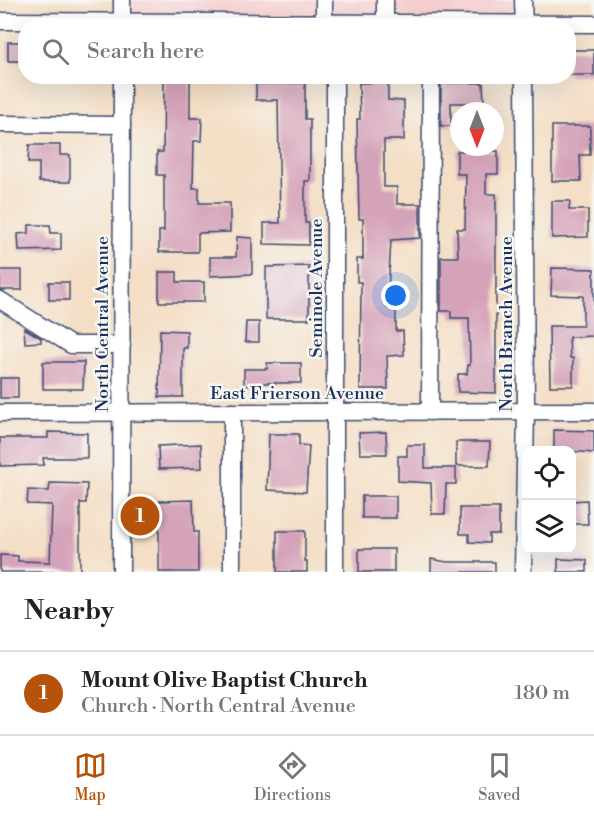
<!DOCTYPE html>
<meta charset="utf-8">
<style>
:root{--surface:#fff;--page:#f6f6f6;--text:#222;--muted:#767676;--line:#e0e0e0;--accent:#b45309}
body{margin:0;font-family:"Libre Bodoni",serif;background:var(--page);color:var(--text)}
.controls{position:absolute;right:18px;bottom:18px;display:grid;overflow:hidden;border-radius:12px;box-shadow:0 6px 24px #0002}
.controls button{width:54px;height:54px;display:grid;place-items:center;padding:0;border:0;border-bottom:2px solid var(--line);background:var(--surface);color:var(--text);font:30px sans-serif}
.compass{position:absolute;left:450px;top:102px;width:54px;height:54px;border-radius:50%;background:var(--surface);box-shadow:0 6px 24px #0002;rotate:180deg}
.you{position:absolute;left:396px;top:296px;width:21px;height:21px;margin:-15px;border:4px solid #fff;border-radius:50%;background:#1a73e8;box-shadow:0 0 0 9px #1a73e833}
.badge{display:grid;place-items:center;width:39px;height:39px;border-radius:50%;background:var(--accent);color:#fff;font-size:20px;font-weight:700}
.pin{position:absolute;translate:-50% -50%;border:3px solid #fff;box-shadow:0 2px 6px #0006}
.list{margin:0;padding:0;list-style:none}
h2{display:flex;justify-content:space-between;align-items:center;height:78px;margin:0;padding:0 24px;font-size:26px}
h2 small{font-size:20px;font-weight:400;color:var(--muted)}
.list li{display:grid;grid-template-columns:39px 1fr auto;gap:18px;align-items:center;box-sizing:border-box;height:84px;padding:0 24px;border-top:2px solid var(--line)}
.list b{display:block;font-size:22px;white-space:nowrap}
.list p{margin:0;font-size:20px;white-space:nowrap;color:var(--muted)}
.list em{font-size:20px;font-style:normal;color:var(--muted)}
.icon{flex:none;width:33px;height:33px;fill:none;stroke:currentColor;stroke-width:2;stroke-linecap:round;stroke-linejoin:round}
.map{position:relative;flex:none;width:594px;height:572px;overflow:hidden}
.search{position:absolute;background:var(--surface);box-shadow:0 6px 24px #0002;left:18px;right:18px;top:18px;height:66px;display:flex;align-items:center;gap:15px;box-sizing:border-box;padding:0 21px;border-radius:24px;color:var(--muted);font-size:22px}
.sheet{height:162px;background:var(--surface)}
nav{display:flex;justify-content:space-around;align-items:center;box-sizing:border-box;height:84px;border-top:2px solid var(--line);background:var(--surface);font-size:16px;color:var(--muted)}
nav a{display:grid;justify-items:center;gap:3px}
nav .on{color:var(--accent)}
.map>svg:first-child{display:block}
.built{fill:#f7cfd0}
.building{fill:#d5a3b9}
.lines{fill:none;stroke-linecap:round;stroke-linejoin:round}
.minor-casing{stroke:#3c496e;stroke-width:19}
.minor{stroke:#fff;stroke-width:16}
.labels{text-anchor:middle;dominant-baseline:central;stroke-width:5;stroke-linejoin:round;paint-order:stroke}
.street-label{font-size:18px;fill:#1b2f5e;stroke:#f6f6f2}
</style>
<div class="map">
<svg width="594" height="572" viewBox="0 0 594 572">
<rect width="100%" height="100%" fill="#f6f6f2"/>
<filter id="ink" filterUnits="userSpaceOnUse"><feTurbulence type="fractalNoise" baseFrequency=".0167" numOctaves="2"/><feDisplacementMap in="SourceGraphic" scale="12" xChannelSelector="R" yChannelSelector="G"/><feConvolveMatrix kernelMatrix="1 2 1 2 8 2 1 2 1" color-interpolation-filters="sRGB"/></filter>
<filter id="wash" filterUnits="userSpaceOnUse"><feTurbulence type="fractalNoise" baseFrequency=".008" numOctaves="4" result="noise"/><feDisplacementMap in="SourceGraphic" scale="24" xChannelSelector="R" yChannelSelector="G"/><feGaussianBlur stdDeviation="1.35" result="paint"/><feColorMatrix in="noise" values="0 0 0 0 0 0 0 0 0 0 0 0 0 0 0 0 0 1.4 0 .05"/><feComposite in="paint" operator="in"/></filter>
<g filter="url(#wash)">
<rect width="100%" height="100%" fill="#f4dfc6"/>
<path class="built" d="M 134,0 L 514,0 L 515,18 L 135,16 Z"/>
<g id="blocks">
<g class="building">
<rect x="8" y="42" width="18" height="19"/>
<rect x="568" y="50" width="26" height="25"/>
<path d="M 164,76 L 190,76 L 190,118 L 202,118 L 201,141 L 194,141 L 193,188 L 199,188 L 199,203 L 230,203 L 230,232 L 198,233 L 198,252 L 159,252 L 159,231 L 164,231 L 164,175 L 157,175 L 157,152 L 163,152 Z"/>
<path d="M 388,82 L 388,100 L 404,101 L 404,140 L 384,140 L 384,187 L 397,187 L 397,204 L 420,204 L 420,238 L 391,240 L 387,308 L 396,308 L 396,331 L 403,331 L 404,355 L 387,356 L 388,389 L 360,389 L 361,282 L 357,282 L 357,259 L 363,259 L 363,219 L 359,219 L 357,119 L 360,119 L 359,83 Z"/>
<path d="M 305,83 L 305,119 L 310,119 L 310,181 L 305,181 L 305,223 L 309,223 L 309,245 L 264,244 L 264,223 L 280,223 L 278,100 L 256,100 L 256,84 Z"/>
<path d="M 441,83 L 483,83 L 484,103 L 451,103 L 451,126 L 441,126 Z"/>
<path d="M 552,126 L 590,126 L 590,155 L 580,155 L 581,181 L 552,181 Z"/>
<path d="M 29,145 L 60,145 L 60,155 L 70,155 L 70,182 L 39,182 L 39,163 L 28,163 Z"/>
<path d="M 457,151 L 498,151 L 498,174 L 486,174 L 486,194 L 496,194 L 496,393 L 458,392 L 458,374 L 467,374 L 468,365 L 470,365 L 469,318 L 451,318 L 451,311 L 441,311 L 441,257 L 458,257 L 457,229 L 465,229 L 466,174 L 457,174 Z"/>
<path d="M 552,201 L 570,201 L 569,210 L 588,210 L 588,237 L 552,238 Z"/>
<path d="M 29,225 L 50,225 L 51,233 L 61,233 L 61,250 L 19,251 L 18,234 L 29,233 Z"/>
<path d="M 237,237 L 252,238 L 252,274 L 210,276 L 210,257 L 236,257 Z"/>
<path d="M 309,266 L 309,319 L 266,319 L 266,267 Z"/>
<path d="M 552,268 L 594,269 L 594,336 L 569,337 L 570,358 L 573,358 L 573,386 L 550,386 L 549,326 L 583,326 L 583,296 L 551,295 Z"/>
<rect x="0" y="270" width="22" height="20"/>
<path d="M 159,272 L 177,272 L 177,282 L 204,282 L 204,302 L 159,302 Z"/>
<rect x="49" y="282" width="20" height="18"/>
<path d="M 246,322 L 259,322 L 259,342 L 245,342 Z"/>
<path d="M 24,328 L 41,338 L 41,342 L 25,343 Z"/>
<path d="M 160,330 L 187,331 L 187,348 L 183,348 L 183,397 L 159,397 Z"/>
<path d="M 43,362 L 84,362 L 83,389 L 43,389 Z"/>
<path d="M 267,363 L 301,363 L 301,383 L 262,383 L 262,386 L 244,386 L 244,369 L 267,369 Z"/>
<rect x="0" y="378" width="18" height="20"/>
<path d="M 554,430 L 594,431 L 594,453 L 554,450 Z"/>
<path d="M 48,432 L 87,433 L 87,458 L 43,458 L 44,465 L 0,466 L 0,438 L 48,438 Z"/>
<path d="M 386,432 L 387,454 L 360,454 L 359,433 Z"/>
<path d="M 269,434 L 299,434 L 299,445 L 309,446 L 306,492 L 267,490 Z"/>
<path d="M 456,442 L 490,442 L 489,466 L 456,466 Z"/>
<path d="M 201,444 L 202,468 L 159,469 L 158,446 Z"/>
<path d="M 407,445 L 425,445 L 425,468 L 456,468 L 456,484 L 446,484 L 445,514 L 432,514 L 431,483 L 398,481 L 398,456 L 407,456 Z"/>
<path d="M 50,483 L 87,484 L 86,503 L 80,503 L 80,572 L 0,572 L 0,555 L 18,556 L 18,561 L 50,562 L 52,505 L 27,504 L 28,490 L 49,491 Z"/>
<rect x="362" y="496" width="34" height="22"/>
<path d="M 193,500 L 194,532 L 198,532 L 198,572 L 159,572 L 159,501 Z"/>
<path d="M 587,500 L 588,524 L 572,524 L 572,501 Z"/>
<path d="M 460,508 L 499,508 L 499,534 L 489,534 L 489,543 L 469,542 L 469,534 L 460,534 Z"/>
<path d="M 277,531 L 305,531 L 305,561 L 307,561 L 307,572 L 277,572 Z"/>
<rect x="359" y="549" width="35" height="23"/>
<path d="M 431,559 L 447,562 L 495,562 L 495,572 L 431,572 Z"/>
<path d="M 558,559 L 587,560 L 587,572 L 558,572 Z"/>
</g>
</g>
</g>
<g filter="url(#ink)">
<use href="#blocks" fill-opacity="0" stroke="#3c496e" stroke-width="1.5"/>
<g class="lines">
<defs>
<g id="minor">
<path d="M 122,0 L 122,26"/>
<path d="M 324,0 L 324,23"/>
<path d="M 385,0 L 385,23"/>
<path d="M 523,0 L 524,26"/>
<path d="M 0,21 L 594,24"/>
<path d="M 0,124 L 122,125"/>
<path d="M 0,300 L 71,345 L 122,345"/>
<path d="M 430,412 L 431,76"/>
<path d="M 0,413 L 594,411"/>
<path d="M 121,572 L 122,76"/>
<path d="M 232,572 L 232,412"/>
<path d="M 335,572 L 335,76"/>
<path d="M 523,572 L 526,411 L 524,76"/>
</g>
</defs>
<use href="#minor" class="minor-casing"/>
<use href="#minor" class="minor"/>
</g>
</g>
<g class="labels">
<g class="street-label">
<text transform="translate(316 288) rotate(-90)">Seminole Avenue</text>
<text transform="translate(102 324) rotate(-90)">North Central Avenue</text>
<text transform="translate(506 324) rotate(-90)">North Branch Avenue</text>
<text x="297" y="393">East Frierson Avenue</text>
</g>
</g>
</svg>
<div class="controls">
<button><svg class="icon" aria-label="locate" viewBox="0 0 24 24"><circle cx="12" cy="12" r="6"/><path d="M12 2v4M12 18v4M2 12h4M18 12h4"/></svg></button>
<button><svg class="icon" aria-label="layers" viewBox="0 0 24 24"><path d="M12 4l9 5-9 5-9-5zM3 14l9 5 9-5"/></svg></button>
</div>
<svg class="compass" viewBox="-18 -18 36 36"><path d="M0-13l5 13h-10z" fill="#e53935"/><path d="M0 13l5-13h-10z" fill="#767676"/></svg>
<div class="you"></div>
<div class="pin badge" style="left:140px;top:516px">1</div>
<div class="search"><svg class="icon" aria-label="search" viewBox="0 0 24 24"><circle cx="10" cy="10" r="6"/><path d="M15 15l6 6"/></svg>Search here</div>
</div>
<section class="sheet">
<h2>Nearby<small></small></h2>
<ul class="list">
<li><span class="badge">1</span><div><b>Mount Olive Baptist Church</b><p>Church · North Central Avenue</p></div><em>180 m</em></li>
</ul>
</section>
<nav>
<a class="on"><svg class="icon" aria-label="map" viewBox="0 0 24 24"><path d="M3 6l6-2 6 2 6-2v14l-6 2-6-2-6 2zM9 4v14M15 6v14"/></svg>Map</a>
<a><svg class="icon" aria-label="directions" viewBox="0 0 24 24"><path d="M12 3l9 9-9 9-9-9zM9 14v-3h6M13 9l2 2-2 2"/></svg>Directions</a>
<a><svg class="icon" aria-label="saved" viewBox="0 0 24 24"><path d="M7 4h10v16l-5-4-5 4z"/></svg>Saved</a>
</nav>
